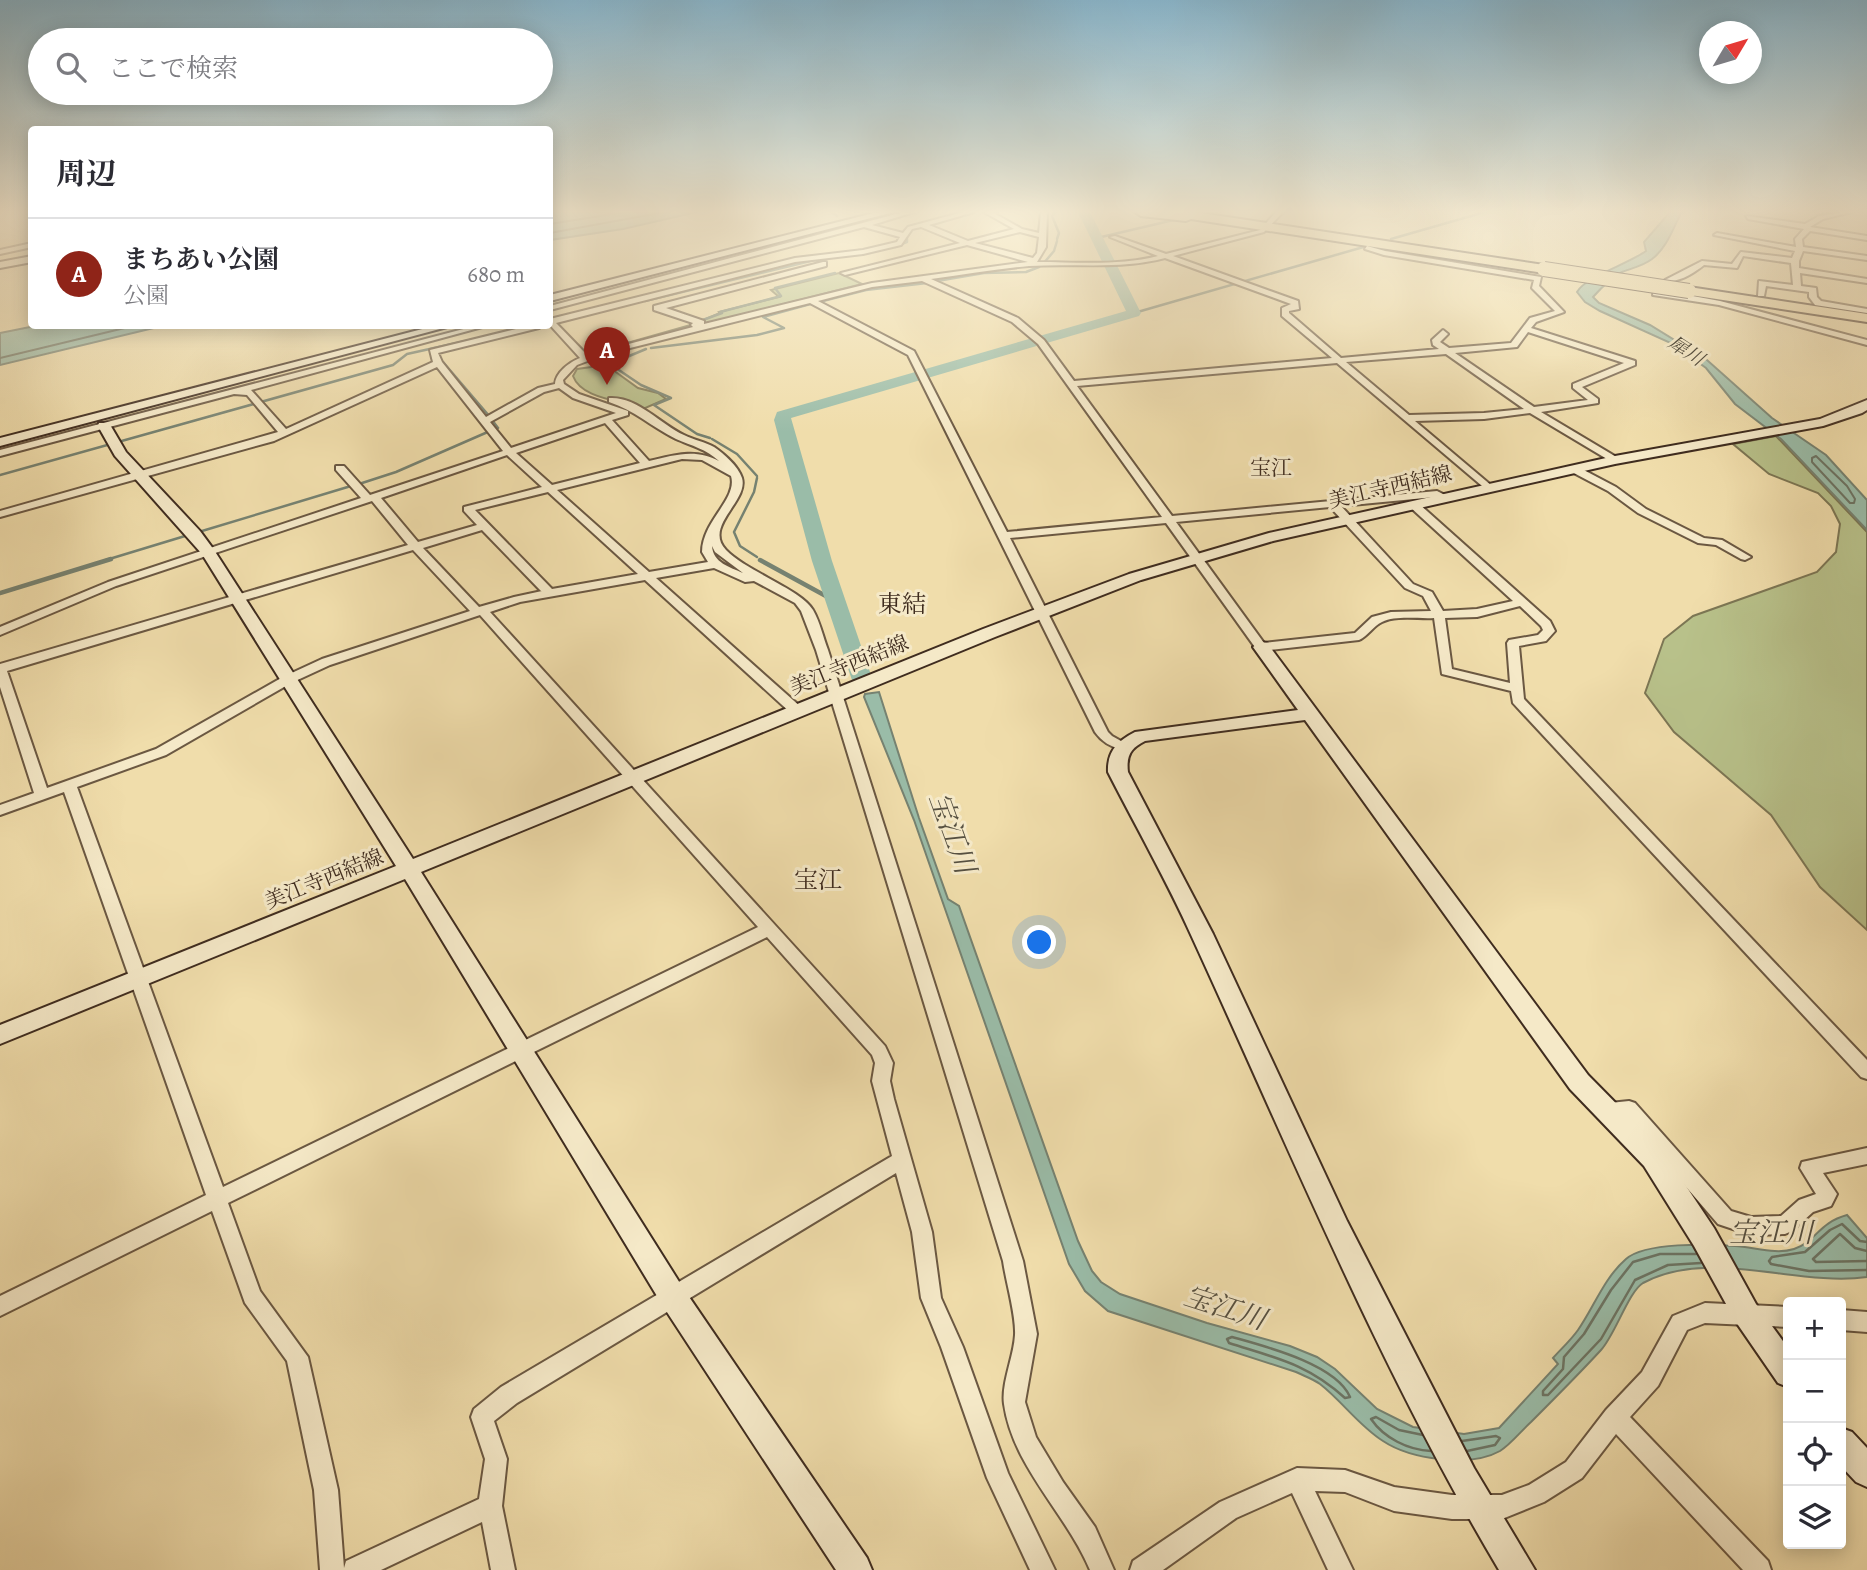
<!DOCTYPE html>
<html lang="ja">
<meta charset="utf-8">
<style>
:root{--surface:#fff;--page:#f2f2f3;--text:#2b2b33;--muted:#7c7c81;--line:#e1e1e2;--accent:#8f2418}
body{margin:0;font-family:Alegreya,"Noto Serif JP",serif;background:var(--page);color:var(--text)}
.controls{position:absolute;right:21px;bottom:21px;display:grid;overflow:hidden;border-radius:7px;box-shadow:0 4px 18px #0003}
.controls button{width:63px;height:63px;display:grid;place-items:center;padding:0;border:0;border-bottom:2px solid var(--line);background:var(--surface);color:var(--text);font:35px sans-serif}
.compass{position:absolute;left:1699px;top:21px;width:63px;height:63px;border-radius:50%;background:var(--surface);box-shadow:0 4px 18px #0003;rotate:52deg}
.you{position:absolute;left:1040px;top:943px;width:24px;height:24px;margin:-18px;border:5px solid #fff;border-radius:50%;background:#1a73e8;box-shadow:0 0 0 10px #1a73e833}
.badge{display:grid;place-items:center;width:46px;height:46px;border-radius:50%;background:var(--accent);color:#fff;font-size:23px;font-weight:700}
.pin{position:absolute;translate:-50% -58px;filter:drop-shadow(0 2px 4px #0008)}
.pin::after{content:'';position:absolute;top:37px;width:24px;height:21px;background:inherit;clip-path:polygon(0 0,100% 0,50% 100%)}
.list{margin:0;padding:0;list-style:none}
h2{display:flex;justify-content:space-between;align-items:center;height:91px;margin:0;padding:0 28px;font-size:30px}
h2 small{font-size:23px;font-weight:400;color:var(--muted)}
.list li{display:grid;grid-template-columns:46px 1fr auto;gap:21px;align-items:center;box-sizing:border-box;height:112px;padding:0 28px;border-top:2px solid var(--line)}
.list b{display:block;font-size:26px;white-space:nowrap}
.list p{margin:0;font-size:23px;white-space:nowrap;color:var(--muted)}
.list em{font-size:23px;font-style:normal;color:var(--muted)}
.icon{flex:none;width:38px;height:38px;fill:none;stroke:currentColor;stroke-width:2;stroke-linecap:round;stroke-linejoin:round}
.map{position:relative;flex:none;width:1867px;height:1570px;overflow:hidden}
.search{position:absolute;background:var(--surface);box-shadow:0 4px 18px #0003;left:28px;top:28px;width:525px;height:77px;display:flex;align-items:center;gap:18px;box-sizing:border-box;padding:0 24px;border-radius:38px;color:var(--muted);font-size:26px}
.panel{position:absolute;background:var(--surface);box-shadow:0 4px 18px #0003;left:28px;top:126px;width:525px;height:203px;border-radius:7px}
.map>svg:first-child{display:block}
.green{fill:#b8c18a;stroke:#7c7654;stroke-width:2}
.water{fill:#9abca8;stroke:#768271;stroke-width:2}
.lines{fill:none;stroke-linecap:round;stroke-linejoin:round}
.shore-far1{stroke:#6c7464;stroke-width:2}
.shore{stroke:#6c7464;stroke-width:2.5}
.stream-far1{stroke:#768271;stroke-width:2.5}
.stream{stroke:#768271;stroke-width:4.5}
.river{fill:#9abca8;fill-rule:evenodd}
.street-casing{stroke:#6b5842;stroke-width:4}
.secondary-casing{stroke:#3f2c1f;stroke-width:4}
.highway-casing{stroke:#3f2c1f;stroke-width:4}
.street{fill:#f5e9c8;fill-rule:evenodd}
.secondary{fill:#f5e9c8;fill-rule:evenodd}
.highway{fill:#f0ddab;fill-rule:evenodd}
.highway-bridge-casing{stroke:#3f2c1f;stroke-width:16;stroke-linecap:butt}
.highway-bridge{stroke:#f0ddab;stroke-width:14}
.labels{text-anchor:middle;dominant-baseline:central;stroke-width:6;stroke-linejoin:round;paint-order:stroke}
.far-water-label{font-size:19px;font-style:italic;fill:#565041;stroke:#f5e9c8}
.far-quarter-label{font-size:21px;fill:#3f2c1f;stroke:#f5e9c8}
.street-label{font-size:21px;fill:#3f2c1f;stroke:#f5e9c8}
.quarter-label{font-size:24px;fill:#3f2c1f;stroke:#f5e9c8}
.near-water-label{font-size:28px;font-style:italic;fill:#565041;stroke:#f5e9c8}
</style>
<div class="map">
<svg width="1867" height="1570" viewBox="0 0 1867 1570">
<rect width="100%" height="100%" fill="#f0ddab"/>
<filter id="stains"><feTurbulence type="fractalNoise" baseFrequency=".00286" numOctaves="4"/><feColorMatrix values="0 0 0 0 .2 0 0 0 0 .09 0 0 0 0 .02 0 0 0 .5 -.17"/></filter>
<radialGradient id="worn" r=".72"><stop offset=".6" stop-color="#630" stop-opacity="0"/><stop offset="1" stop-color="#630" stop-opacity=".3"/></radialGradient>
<g class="green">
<path d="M 839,273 L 862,284 L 599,351 L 694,324 L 720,313 L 719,312 L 779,297 L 771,290 Z"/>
<path d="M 606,365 L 638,388 L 658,393 L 666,399 L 643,409 C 623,400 582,400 573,376 L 577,369 Z"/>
<path d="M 1776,436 L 1867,532 L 1867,930 L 1820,887 L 1771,815 L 1674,732 L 1645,693 L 1664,639 L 1693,616 L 1817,572 L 1836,552 L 1840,524 L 1831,506 L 1818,493 L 1769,474 L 1733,444 Z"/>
</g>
<g class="water">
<path d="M 550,212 L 697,212 L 623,229 L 550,240 Z"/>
<path d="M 1670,212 L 1685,212 L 1681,213 C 1673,229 1666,249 1652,259 C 1643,266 1632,268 1622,272 C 1610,278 1601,288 1593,297 L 1599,303 L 1650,325 L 1707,360 L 1772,418 L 1826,455 L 1867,500 L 1867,530 L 1781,439 L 1735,404 L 1706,368 L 1673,344 L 1600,311 L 1585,302 L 1577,292 C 1585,277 1628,264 1646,251 L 1644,242 Z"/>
<path d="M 35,326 L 162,326 L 0,365 L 0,333 Z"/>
<path d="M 879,692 L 919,818 L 948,899 L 959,906 L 1078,1241 L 1092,1271 L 1101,1282 L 1120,1294 L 1207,1323 L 1290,1346 L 1317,1357 L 1335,1369 L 1377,1409 L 1413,1427 L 1464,1434 L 1499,1428 L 1558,1364 L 1553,1358 C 1561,1349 1571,1340 1578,1330 C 1594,1307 1604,1278 1626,1259 C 1645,1242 1709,1244 1735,1246 C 1754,1247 1776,1255 1794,1249 C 1817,1241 1818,1223 1847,1215 L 1867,1238 L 1867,1277 C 1796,1287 1710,1247 1643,1283 C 1629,1291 1615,1335 1601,1350 C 1578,1375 1555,1398 1531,1422 C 1521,1431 1511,1444 1500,1451 C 1470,1468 1410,1459 1383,1441 C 1359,1426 1342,1401 1320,1384 C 1313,1379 1304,1376 1296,1372 L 1108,1311 L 1085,1291 L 1069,1264 L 914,820 L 864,697 L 865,694 Z"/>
</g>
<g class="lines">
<g class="shore-far1">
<path d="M 550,224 L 625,212"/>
<path d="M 550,233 L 665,212"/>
<path d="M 0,358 L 133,326"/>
<path d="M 1816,456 L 1847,486 L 1855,499 L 1854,503 L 1850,503 L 1812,462 L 1812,458 Z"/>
</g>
<g class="shore">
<path d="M 1867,1242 L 1860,1241 L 1842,1224 L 1830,1230 L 1805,1252 L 1772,1257 L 1769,1261 L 1771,1264 L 1809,1271 L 1867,1270"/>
<path d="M 1867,1251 L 1855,1248 L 1840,1234 L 1813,1259 L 1816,1262 L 1867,1261"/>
<path d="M 1696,1254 L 1660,1254 L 1633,1262 L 1611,1290 L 1584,1334 L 1564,1357 L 1563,1369 L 1543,1391 L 1543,1395 L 1548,1395 L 1601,1339 L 1635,1280 L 1668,1265 L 1701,1263"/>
<path d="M 1232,1337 C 1264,1346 1336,1364 1350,1397 L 1345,1398 C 1308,1364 1276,1358 1229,1343 L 1227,1339 Z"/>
<path d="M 1423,1435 L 1399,1430 L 1376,1417 L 1371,1419 C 1384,1438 1408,1450 1431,1451"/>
<path d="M 1462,1441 L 1496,1436 L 1500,1438 L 1495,1445 L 1467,1451"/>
</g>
<g class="stream-far1">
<path d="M 832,212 L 837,216"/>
<path d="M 1055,212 L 1052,216 L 1059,233 L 1057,239"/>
<path d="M 1097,238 L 1178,219"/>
<path d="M 1391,239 L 1485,212"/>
<path d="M 896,246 L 907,242 L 907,239 L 901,237"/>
<path d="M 865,253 L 887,248"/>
<path d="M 1043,264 L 1054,251 L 1057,241"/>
<path d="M 937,281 L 984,273 L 1026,272 L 1039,267"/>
<path d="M 645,301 L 815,260"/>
<path d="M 819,302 L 866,290 L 927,283"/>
<path d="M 1134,313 L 1367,246"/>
<path d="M 700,321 L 722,313 L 720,312 L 781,296 L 775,288 L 835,273"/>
<path d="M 651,348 L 757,335 L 784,328 L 763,317 L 814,303"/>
<path d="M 646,349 L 610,364 L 641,385 L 671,398 L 654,405 L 697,434 L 710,438"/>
<path d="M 443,362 L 490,417"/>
<path d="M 492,420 L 498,428"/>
<path d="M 712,439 L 737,454 L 757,476"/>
<path d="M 0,475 L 393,365 L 407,354 L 470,340"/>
<path d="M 757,478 L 754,492 L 734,532 L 740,546 L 757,557"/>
<path d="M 359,484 L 396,472 L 490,431"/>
<path d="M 202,531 L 351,486"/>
<path d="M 106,560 L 185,536"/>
</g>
<g class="stream">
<path d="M 760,560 L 835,601"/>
<path d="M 0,593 L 111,559"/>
</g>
<path class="river" d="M 1078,212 L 1090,212 L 1141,313 L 1139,316 L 791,418 L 832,561 L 872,678 L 869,683 L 853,683 L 812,561 L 774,420 L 777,412 L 1126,311 Z"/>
<defs>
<g id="street">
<path d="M 904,212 L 914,212 L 872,225 L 903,233 L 908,227 L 963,212 L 974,212 L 929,225 L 968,241 L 1014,229 L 984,212 L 992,212 L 1022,229 L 1039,233 L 1041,212 L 1047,212 L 1046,247 L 1037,262 C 1077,262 1119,266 1158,256 L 1110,237 L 1115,236 L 1166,254 L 1260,230 L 1276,212 L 1283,212 L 1264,232 L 1173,256 L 1298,301 L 1299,309 L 1289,311 L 1289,313 L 1341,358 L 1439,349 L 1433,345 L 1432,340 L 1443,330 L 1448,334 L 1440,342 L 1449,348 L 1511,343 L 1530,318 L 1555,311 L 1532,288 L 1534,280 L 1384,255 L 1365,249 L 1367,246 L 1385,251 L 1541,277 L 1539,286 L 1564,312 L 1536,322 L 1531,328 L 1635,361 L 1635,365 L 1582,387 L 1598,399 L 1598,403 L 1541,412 L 1618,458 L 1618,462 L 1612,462 L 1530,413 L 1484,419 L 1415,421 L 1492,486 L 1493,488 L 1488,491 L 1337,363 L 1077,386 L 1172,516 L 1437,491 L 1447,496 L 1447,500 L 1439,500 L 1435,497 L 1341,506 L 1413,584 L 1432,592 L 1443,611 L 1477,609 L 1513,601 L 1410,507 L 1410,503 L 1418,503 L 1550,621 L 1555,631 L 1546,641 L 1519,646 L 1524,699 L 1867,1060 L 1867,1079 L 1861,1077 L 1513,703 L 1511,691 L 1442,674 L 1434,618 C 1418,619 1396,615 1382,622 C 1373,626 1368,636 1359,640 L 1261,651 L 1257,650 L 1166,523 L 1010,538 L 1108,732 L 1112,736 L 1130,746 L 1123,750 C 1111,747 1102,742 1095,732 L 908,355 L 810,303 L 606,354 L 577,365 L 563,380 L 564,384 L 579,394 L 628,411 L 628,415 L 612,420 L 649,461 C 674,455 696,448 719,461 C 706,449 692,446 676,439 C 652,427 634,410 609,402 L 609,398 C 637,396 660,424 684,435 C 694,440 705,442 714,447 C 724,454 738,466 742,478 C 749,501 703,526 726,550 C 746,571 802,590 813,610 C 820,622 823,637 828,650 L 1023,1261 L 1037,1334 L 1025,1402 L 1036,1437 L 1063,1482 L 1095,1527 L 1114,1570 L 1090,1570 C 1066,1513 1013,1467 1004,1404 C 1001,1384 1014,1356 1015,1335 C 1016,1315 1006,1282 1003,1261 L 816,650 L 801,611 L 795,603 L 754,581 L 745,582 L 714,568 L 656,578 L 802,708 L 804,711 L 802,714 L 792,714 L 645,580 L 520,602 L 490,612 L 885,1046 L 893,1063 L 890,1081 L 894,1099 L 932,1232 L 941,1298 L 963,1347 L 1008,1473 L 1055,1570 L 1030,1570 L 987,1478 L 941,1347 L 921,1298 L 912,1232 L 896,1173 L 517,1403 L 494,1421 L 507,1459 L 502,1506 L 515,1570 L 491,1570 L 482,1522 L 381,1570 L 320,1570 L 314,1490 L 287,1361 L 245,1303 L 212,1211 L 0,1316 L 0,1296 L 206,1195 L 64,792 L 0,815 L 0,805 L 34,793 L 0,687 L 0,664 L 408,545 L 372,501 L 116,586 L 0,635 L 0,627 L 108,582 L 361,498 L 336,470 L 336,466 L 344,466 L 370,495 L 503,451 L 437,367 L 274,441 L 0,517 L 0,511 L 278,432 L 247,395 L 234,394 L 0,456 L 0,450 L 475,326 L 486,326 L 251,390 L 286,429 L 433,362 L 430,350 L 528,326 L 540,326 L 539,328 L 438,353 L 442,362 L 486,417 L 538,388 L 555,384 C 556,372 570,362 580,358 L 550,325 L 550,319 L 795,258 L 863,250 L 897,242 L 900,237 L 864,227 L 550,310 L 550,306 ZM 921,227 L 960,243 L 841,273 L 845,275 L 967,245 L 1028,262 L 872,283 L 704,324 L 704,321 L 666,308 L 826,266 L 826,262 L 823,262 L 654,306 L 654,310 L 693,323 L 691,325 L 693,327 L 587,355 L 556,323 L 795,262 L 863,254 L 901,245 L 912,229 ZM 1020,232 L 1039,237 L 1037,253 L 1033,258 L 975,243 ZM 1165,258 L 1291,304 L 1282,308 L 1282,316 L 1332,358 L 1074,381 L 1044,340 L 1018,318 L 931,279 C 963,275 996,269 1029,266 C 1075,263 1120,270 1165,258 ZM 922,281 L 1012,322 L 1038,344 L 1162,517 L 1007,532 L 914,351 L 818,301 L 872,287 ZM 1528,332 L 1624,363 L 1573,384 L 1573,388 L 1588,400 L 1534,407 L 1455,353 L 1517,347 ZM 1446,354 L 1524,409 L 1484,413 L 1409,415 L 1346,362 ZM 559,388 L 573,398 L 616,413 L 511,448 L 490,422 L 544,392 ZM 605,423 L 640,463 L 552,485 L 516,453 ZM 507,455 L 542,487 L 464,507 L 464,511 L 477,525 L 418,542 L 381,498 ZM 682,459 L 702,460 L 731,476 C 738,499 702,521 702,552 L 708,562 L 649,572 L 557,490 ZM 548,492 L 638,574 L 552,589 L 475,510 ZM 1330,507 L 1405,588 L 1423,596 L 1431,611 L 1391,612 L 1372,617 L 1355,633 L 1264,643 L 1176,522 ZM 482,530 L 541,591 L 542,591 L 514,597 L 479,607 L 423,548 ZM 712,546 L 715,552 L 743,573 C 730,567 713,563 712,546 ZM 413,550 L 470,611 L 322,659 L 283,677 L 156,749 L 47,788 L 7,671 ZM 1520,606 L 1541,626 L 1543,630 L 1538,635 L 1509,640 L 1507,643 L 1510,683 L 1452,669 L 1445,618 L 1477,617 ZM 480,615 L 758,927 L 223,1187 L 77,787 L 166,755 L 291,683 L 330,665 ZM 767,937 L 872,1055 L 875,1063 L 872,1081 L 892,1156 L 501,1387 L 474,1409 L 471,1417 L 485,1459 L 479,1499 L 346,1561 L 344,1568 L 338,1490 L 308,1357 L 260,1291 L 228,1203 Z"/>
<path d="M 1842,212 L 1852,212 L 1823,219 L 1810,227 L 1867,236 L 1867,240 L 1810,231 L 1802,239 L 1803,247 L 1867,256 L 1867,260 L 1803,251 L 1799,261 L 1799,268 L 1867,279 L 1867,283 L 1800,273 L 1801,286 L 1816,288 L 1817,297 L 1821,301 L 1867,309 L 1867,313 L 1815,305 L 1809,297 L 1809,292 L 1766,286 L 1764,296 L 1758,296 L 1759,281 L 1793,285 L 1791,263 L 1743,256 L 1737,268 L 1704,265 C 1694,273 1677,284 1665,280 L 1702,261 L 1732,264 L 1741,252 L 1792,258 L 1795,251 L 1714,235 L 1717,233 L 1796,247 L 1795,239 L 1804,229 L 1748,219 L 1746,216 L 1805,224 L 1819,216 Z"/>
<path d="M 32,243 L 32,247 L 0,254 L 0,250 Z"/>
<path d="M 1654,289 L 1720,301 L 1867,340 L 1867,345 L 1719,305 L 1653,295 Z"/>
<path d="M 1570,467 L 1578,467 L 1616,487 L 1646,509 L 1704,538 L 1722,540 L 1751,557 L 1745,560 L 1741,559 L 1716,545 L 1698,543 L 1638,513 L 1608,491 L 1570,471 Z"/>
<path d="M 1629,1101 L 1635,1103 L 1731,1211 L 1751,1217 L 1781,1216 L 1799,1200 L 1816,1194 L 1800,1168 L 1802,1162 L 1867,1148 L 1867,1164 L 1823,1173 L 1837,1194 L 1831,1206 L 1813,1212 L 1792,1231 L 1785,1234 L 1751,1235 L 1718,1224 L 1625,1116 L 1606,1116 L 1600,1114 L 1597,1109 L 1600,1104 Z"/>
<path d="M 1705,1303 L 1788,1307 L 1788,1327 L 1705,1323 L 1687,1330 L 1658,1386 L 1630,1417 L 1768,1561 L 1771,1570 L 1743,1570 L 1616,1434 L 1582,1478 L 1544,1502 L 1502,1519 L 1452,1519 L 1394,1511 L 1345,1492 L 1315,1491 L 1353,1570 L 1328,1570 L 1292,1493 L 1236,1518 L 1163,1570 L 1130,1570 L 1133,1561 L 1220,1502 L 1297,1468 L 1345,1470 L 1394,1487 L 1452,1495 L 1502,1495 L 1529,1485 L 1566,1462 L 1606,1410 L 1642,1372 L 1673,1316 Z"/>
<path d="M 1841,1310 L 1867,1312 L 1867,1332 L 1841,1330 Z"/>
</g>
<g id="secondary">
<path d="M 878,212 L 894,212 L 550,301 L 550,295 Z"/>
<path d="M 32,256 L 32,262 L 0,268 L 0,262 Z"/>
<path d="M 434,326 L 451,326 L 0,446 L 0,438 Z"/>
<path d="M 1867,400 L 1867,410 L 1862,413 L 1823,426 L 1615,464 L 1273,541 L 1141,580 L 995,637 L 421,872 L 683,1288 L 867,1558 L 872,1570 L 836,1570 L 663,1306 L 405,879 L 0,1044 L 0,1025 L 396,866 L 202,554 L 115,456 L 98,426 L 99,423 L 109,423 L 126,452 L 200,531 L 214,550 L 413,859 L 983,629 L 1129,574 L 1269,533 L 1615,456 L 1820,419 Z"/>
<path d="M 1261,642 L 1267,643 L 1588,1075 L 1662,1150 L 1714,1228 L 1756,1304 L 1788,1348 L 1788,1387 L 1778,1383 L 1736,1322 L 1694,1246 L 1644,1166 L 1570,1089 L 1305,720 L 1145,741 C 1131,748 1126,755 1128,772 L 1213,934 L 1347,1221 L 1474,1468 L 1535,1570 L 1499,1570 C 1379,1368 1290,1150 1192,937 C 1167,881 1136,827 1108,772 C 1107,752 1117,741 1135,732 L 1298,710 L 1253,647 Z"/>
<path d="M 1841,1428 L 1852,1432 L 1867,1448 L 1867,1487 L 1856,1482 L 1841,1466 Z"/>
</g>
<g id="highway">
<path d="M 1135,212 L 1194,212 L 1544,265 L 1551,269 L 1544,273 L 1191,219 L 1186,221 L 1141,216 Z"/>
<path d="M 1689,287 L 1867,314 L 1867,322 L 1684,294 L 1684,288 Z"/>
</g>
</defs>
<use href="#street" class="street-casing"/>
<use href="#secondary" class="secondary-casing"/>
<use href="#highway" class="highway-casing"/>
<use href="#street" class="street"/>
<use href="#secondary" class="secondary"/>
<use href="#highway" class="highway"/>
<defs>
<path id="highway-bridge" d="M 1544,269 L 1689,291"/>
</defs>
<use href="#highway-bridge" class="highway-bridge-casing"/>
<use href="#highway-bridge" class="highway-bridge"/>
</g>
<linearGradient id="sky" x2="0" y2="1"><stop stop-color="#89b7ce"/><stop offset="0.49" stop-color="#f8f0d9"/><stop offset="1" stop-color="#f8f0d9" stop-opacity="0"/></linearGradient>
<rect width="1867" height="432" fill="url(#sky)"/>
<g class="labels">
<g class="far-water-label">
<text transform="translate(1686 351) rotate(33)">犀川</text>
</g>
<g class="far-quarter-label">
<text x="1271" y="468">宝江</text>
</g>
<g class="street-label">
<text transform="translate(1390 487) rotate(-13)">美江寺西結線</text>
<text transform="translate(849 665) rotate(-22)">美江寺西結線</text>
<text transform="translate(324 879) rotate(-22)">美江寺西結線</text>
</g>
<g class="quarter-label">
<text x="902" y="604">東結</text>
<text x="818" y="880">宝江</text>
</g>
<g class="near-water-label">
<text transform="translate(952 833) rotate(70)">宝江川</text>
<text x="1771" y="1233">宝江川</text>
<text transform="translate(1225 1308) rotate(18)">宝江川</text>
</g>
</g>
<rect width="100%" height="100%" filter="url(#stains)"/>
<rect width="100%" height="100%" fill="url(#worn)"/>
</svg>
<div class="controls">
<button>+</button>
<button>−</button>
<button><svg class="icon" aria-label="locate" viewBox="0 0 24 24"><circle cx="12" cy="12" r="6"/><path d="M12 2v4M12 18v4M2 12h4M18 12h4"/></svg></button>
<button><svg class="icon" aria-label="layers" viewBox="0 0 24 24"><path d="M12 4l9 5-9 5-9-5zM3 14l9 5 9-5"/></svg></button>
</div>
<svg class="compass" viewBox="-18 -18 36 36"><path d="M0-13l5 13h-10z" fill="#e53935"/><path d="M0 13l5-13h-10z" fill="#7c7c81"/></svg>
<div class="you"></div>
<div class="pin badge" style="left:607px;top:385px">A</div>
<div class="search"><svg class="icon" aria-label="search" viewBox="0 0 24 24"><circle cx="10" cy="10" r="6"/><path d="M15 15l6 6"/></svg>ここで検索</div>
<section class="panel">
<h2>周辺<small></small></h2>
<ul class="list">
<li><span class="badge">A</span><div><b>まちあい公園</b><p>公園</p></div><em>680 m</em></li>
</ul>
</section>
</div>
